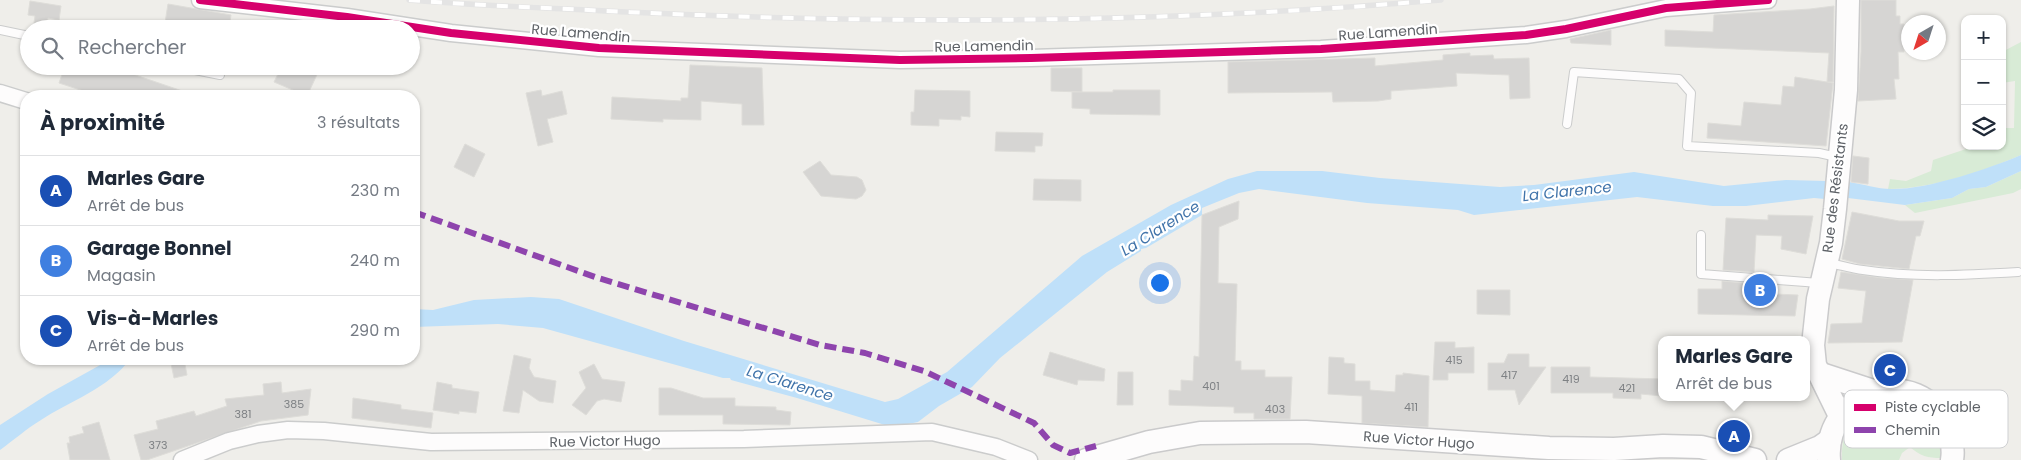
<!DOCTYPE html>
<html lang="fr">
<meta charset="utf-8">
<style>
:root{--surface:#fff;--page:#f6f6f7;--text:#1f2937;--muted:#747a83;--line:#e0e1e3;--accent:#7c3aed}
body{margin:0;font-family:Poppins,sans-serif;background:var(--page);color:var(--text)}
.controls{position:absolute;right:15px;top:15px;display:grid;overflow:hidden;border-radius:10px;box-shadow:0 1px 4px #0004}
.controls button{width:45px;height:45px;display:grid;place-items:center;padding:0;border:0;border-bottom:1px solid var(--line);background:var(--surface);color:var(--text);font:25px sans-serif}
.compass{position:absolute;left:1901px;top:15px;width:45px;height:45px;border-radius:50%;background:var(--surface);box-shadow:0 1px 4px #0004;rotate:219deg}
.you{position:absolute;left:1159px;top:282px;width:18px;height:18px;margin:-12px;border:4px solid #fff;border-radius:50%;background:#1a73e8;box-shadow:0 0 0 8px #1a73e833}
.badge{display:grid;place-items:center;width:32px;height:32px;border-radius:50%;background:var(--accent);color:#fff;font-size:16px;font-weight:700}
.pin{position:absolute;translate:-50% -50%;border:2px solid #fff;box-shadow:0 1px 5px #0006}
.popup{position:absolute;left:1658px;top:336px;width:152px;height:65px;box-sizing:border-box;display:grid;place-content:center;border-radius:10px;background:var(--surface);filter:drop-shadow(0 1px 4px #0005);font-size:16px;white-space:nowrap;color:var(--muted)}
.popup b{font-size:19px;color:var(--text)}
.popup::after{content:'';position:absolute;left:50%;top:100%;margin-left:-10px;border:10px solid transparent;border-top-color:var(--surface)}
.list{margin:0;padding:0;list-style:none}
h2{display:flex;justify-content:space-between;align-items:center;height:65px;margin:0;padding:0 20px;font-size:21px}
h2 small{font-size:16px;font-weight:400;color:var(--muted)}
.list li{display:grid;grid-template-columns:32px 1fr auto;gap:15px;align-items:center;box-sizing:border-box;height:70px;padding:0 20px;border-top:1px solid var(--line)}
.list b{display:block;font-size:19px;white-space:nowrap}
.list p{margin:0;font-size:16px;white-space:nowrap;color:var(--muted)}
.list em{font-size:16px;font-style:normal;color:var(--muted)}
.icon{flex:none;width:28px;height:28px;fill:none;stroke:currentColor;stroke-width:2;stroke-linecap:round;stroke-linejoin:round}
.map{position:relative;flex:none;width:2021px;height:460px;overflow:hidden}
.search{position:absolute;background:var(--surface);box-shadow:0 1px 4px #0004;left:20px;top:20px;width:400px;height:55px;display:flex;align-items:center;gap:12px;box-sizing:border-box;padding:0 18px;border-radius:28px;color:var(--muted);font-size:19px}
.panel{position:absolute;background:var(--surface);box-shadow:0 1px 4px #0004;left:20px;top:90px;width:400px;height:275px;border-radius:20px}
.map>svg:first-child{display:block}
.green{fill:#d8ebd6}
.water{fill:#bfe0f9}
.building{fill:#d6d5d3;stroke:#deddd9}
.lines{fill:none;stroke-linecap:round;stroke-linejoin:round}
.lane-casing{stroke:#cbcccc;stroke-width:10}
.street-casing{stroke:#cbcccc;stroke-width:19}
.secondary-casing{stroke:#cacacb;stroke-width:25}
.lane{stroke:#fdfcfc;stroke-width:8}
.street{stroke:#fdfcfc;stroke-width:16}
.secondary{stroke:#fdfcfc;stroke-width:22}
.rail-casing{stroke:#e4e4e4;stroke-width:5.5}
.rail{stroke:#fff;stroke-width:4;stroke-dasharray:11;stroke-linecap:butt}
.quiet{stroke:#8e44ad;stroke-width:6;stroke-dasharray:12 6;stroke-linecap:butt}
.cycleway-casing{stroke:#fff;stroke-width:11}
.cycleway{stroke:#d6006c;stroke-width:8}
.labels{text-anchor:middle;dominant-baseline:central;stroke-width:4.5;stroke-linejoin:round;paint-order:stroke}
.number-label{font-size:11px;fill:#7e8184}
.street-label{font-size:14px;fill:#5f6368;stroke:#fff}
.water-label{font-size:15px;font-style:italic;fill:#4174aa;stroke:#fff}
.key{fill:#fff;stroke:#cfd0d2;stroke-width:1}
.key-label{font-size:14px;fill:#5f6368}
</style>
<div class="map">
<svg width="2021" height="460" viewBox="0 0 2021 460">
<rect width="100%" height="100%" fill="#efeeea"/>
<g class="green">
<path d="M 2021,42 L 2021,155 C 1982,172 1931,189 1888,189 L 1890,179 L 1906,181 L 1931,171 L 1933,160 L 1975,146 L 2002,146 L 2002,128 L 2014,128 L 2015,81 L 2002,83 L 2002,52 Z"/>
<path d="M 2021,171 L 2021,189 L 2013,193 L 1915,213 L 1905,205 L 1952,198 L 1969,189 L 1986,187 Z"/>
<path d="M 1882,402 C 1920,402 1940,420 1941,458 C 1928,458 1920,456 1910,447 L 1902,453 L 1899,460 L 1842,460 C 1841,429 1853,413 1882,402 Z"/>
</g>
<g class="water">
<path d="M 2021,155 L 2021,171 L 1986,187 L 1969,189 L 1952,198 L 1905,205 L 1848,198 L 1849,182 C 1863,184 1877,189 1891,189 C 1926,190 1988,169 2021,155 Z"/>
<path d="M 1257,171 L 1322,171 L 1380,178 L 1500,187 L 1534,185 L 1634,172 L 1724,186 L 1786,180 L 1827,181 L 1825,199 L 1814,198 L 1746,206 L 1713,206 L 1637,197 L 1474,215 L 1458,210 L 1367,203 L 1259,189 L 1239,193 L 1202,208 L 1202,215 L 1146,248 L 1141,249 L 1141,251 L 1107,272 L 1000,358 L 972,387 L 939,406 L 918,422 L 908,424 L 885,425 L 797,398 L 731,380 L 730,378 L 723,378 L 543,328 L 498,324 L 414,327 L 414,309 L 433,310 L 474,300 L 531,297 L 559,299 L 684,341 L 885,402 L 898,399 L 947,372 L 1082,256 L 1171,205 L 1228,179 Z"/>
<path d="M 111,359 L 130,359 C 109,388 70,401 41,420 C 26,429 14,440 0,450 L 0,425 L 48,394 Z"/>
</g>
<g class="building">
<path d="M 1861,0 L 1896,0 L 1896,16 L 1900,16 L 1900,24 L 1904,24 L 1904,52 L 1898,52 L 1899,79 L 1894,79 L 1896,99 L 1858,101 L 1861,52 Z"/>
<path d="M 30,1 L 61,6 L 59,20 L 48,18 L 47,25 L 34,23 L 35,16 L 28,15 Z"/>
<path d="M 168,4 L 231,15 L 229,29 L 164,29 Z"/>
<path d="M 1834,6 L 1833,82 L 1827,82 L 1829,53 L 1665,46 L 1665,30 L 1713,32 L 1714,15 L 1810,9 Z"/>
<path d="M 1611,30 L 1611,45 L 1571,43 L 1570,39 Z"/>
<path d="M 1470,53 L 1470,56 L 1493,55 L 1494,59 L 1529,58 L 1530,98 L 1510,99 L 1509,75 L 1456,73 L 1457,86 L 1391,91 L 1391,99 L 1378,101 L 1333,102 L 1332,92 L 1228,93 L 1228,62 L 1375,58 L 1375,66 L 1443,60 L 1443,55 Z"/>
<path d="M 690,65 L 762,68 L 764,125 L 742,125 L 742,104 L 701,101 L 701,120 L 663,119 L 663,122 L 611,119 L 612,97 L 681,101 L 681,98 L 688,98 Z"/>
<path d="M 65,66 L 109,66 L 191,94 L 191,96 L 99,96 L 59,83 Z"/>
<path d="M 282,66 L 321,66 L 307,96 L 274,82 Z"/>
<path d="M 1051,68 L 1082,68 L 1082,92 L 1051,91 Z"/>
<path d="M 1795,77 L 1833,83 L 1826,146 L 1707,138 L 1708,123 L 1741,126 L 1744,102 L 1781,105 L 1783,86 L 1794,87 Z"/>
<path d="M 541,90 L 542,96 L 562,91 L 567,114 L 547,119 L 553,142 L 538,146 L 526,93 Z"/>
<path d="M 915,90 L 970,91 L 970,117 L 961,116 L 961,120 L 939,119 L 939,126 L 911,125 L 911,112 L 914,112 Z"/>
<path d="M 1113,90 L 1160,90 L 1160,115 L 1090,114 L 1090,109 L 1072,108 L 1072,92 L 1113,92 Z"/>
<path d="M 996,132 L 1043,133 L 1042,146 L 1035,146 L 1035,152 L 995,151 Z"/>
<path d="M 465,144 L 485,154 L 474,177 L 454,167 Z"/>
<path d="M 1853,156 L 1869,158 L 1868,184 L 1851,182 Z"/>
<path d="M 820,161 L 831,175 L 857,177 L 862,180 L 866,190 L 862,196 L 856,199 L 821,196 L 803,172 Z"/>
<path d="M 1034,179 L 1081,180 L 1081,201 L 1033,200 Z"/>
<path d="M 1239,201 L 1238,219 L 1219,227 L 1218,283 L 1237,284 L 1235,361 L 1241,361 L 1241,370 L 1265,370 L 1265,377 L 1292,377 L 1290,419 L 1254,419 L 1254,413 L 1234,413 L 1234,407 L 1169,405 L 1169,390 L 1181,391 L 1181,380 L 1193,381 L 1194,356 L 1199,357 L 1202,215 Z"/>
<path d="M 1852,212 L 1899,221 L 1924,221 L 1920,236 L 1916,236 L 1909,269 L 1860,264 L 1842,259 Z"/>
<path d="M 1768,215 L 1813,216 L 1806,254 L 1781,249 L 1782,236 L 1756,235 L 1754,272 L 1723,270 L 1726,218 L 1768,220 Z"/>
<path d="M 1841,272 L 1882,278 L 1913,280 L 1902,342 L 1828,343 L 1831,324 L 1862,323 L 1866,291 L 1838,288 Z"/>
<path d="M 1722,281 L 1753,284 L 1752,293 L 1798,295 L 1795,316 L 1698,314 L 1698,289 L 1722,289 Z"/>
<path d="M 1477,290 L 1510,290 L 1510,315 L 1477,314 Z"/>
<path d="M 1435,342 L 1455,342 L 1455,348 L 1474,347 L 1474,373 L 1448,373 L 1448,380 L 1433,380 Z"/>
<path d="M 1050,352 L 1105,369 L 1104,381 L 1078,380 L 1077,385 L 1043,375 Z"/>
<path d="M 1508,354 L 1529,354 L 1529,367 L 1546,367 L 1519,405 L 1515,390 L 1488,390 L 1488,363 L 1504,363 Z"/>
<path d="M 514,355 L 531,359 L 529,368 L 534,377 L 556,381 L 553,403 L 539,401 L 523,390 L 519,413 L 503,411 Z"/>
<path d="M 1329,357 L 1344,358 L 1344,363 L 1355,364 L 1355,381 L 1370,381 L 1370,390 L 1395,392 L 1396,375 L 1403,375 L 1403,373 L 1429,376 L 1428,427 L 1362,423 L 1362,396 L 1328,394 Z"/>
<path d="M 170,359 L 184,359 L 187,375 L 174,378 Z"/>
<path d="M 594,364 L 602,379 L 625,382 L 621,402 L 604,399 L 597,401 L 586,415 L 572,405 L 586,388 L 579,372 Z"/>
<path d="M 1551,367 L 1590,367 L 1590,377 L 1662,379 L 1662,396 L 1641,394 L 1641,399 L 1613,398 L 1613,393 L 1551,393 Z"/>
<path d="M 1118,372 L 1133,372 L 1133,405 L 1117,405 Z"/>
<path d="M 281,382 L 282,393 L 311,389 L 308,415 L 261,421 L 147,460 L 141,460 L 134,435 L 158,429 L 156,421 L 194,411 L 196,416 L 227,406 L 225,399 L 264,395 L 263,384 Z"/>
<path d="M 437,382 L 452,385 L 452,388 L 479,392 L 476,413 L 459,411 L 459,414 L 433,410 Z"/>
<path d="M 659,388 L 671,388 L 703,398 L 735,398 L 735,406 L 776,407 L 776,410 L 791,412 L 790,425 L 723,424 L 723,415 L 659,415 Z"/>
<path d="M 353,398 L 401,405 L 401,409 L 433,413 L 431,428 L 352,418 Z"/>
<path d="M 99,422 L 110,460 L 70,460 L 67,443 L 70,443 L 69,437 L 84,433 L 82,427 Z"/>
</g>
<g class="lines">
<defs>
<g id="lane">
<path d="M 0,30 L 29,36"/>
<path d="M 175,66 L 220,75"/>
<path d="M 1567,124 L 1574,72 L 1679,79 L 1691,93 L 1687,146 L 1819,153 L 1837,157"/>
<path d="M 1701,235 L 1701,274 L 1819,283"/>
<path d="M 1829,263 C 1840,265 1852,269 1863,270 C 1914,278 1968,275 2018,272"/>
</g>
<g id="street">
<path d="M 200,0 L 347,17 L 451,33 L 599,48 L 900,60 L 1031,58 L 1321,49 L 1526,35 L 1566,29 L 1666,8 L 1768,0"/>
<path d="M 0,93 L 26,101"/>
<path d="M 182,460 L 229,441 L 258,434 L 288,430 L 324,431 L 431,442 L 744,439 L 932,432 L 996,447 L 1029,460"/>
</g>
<g id="secondary">
<path d="M 1821,374 L 1876,392"/>
<path d="M 1840,416 L 1815,365 L 1813,345 L 1818,299 L 1831,243 L 1835,209 L 1846,90 L 1848,0"/>
<path d="M 1086,460 L 1149,442 L 1200,433 L 1306,432 L 1549,448 L 1614,449 L 1663,446 L 1701,447 L 1755,460"/>
<path d="M 1788,460 L 1820,447 L 1830,440"/>
<path d="M 1829,460 C 1823,390 1919,362 1947,427 C 1951,437 1954,449 1952,460"/>
</g>
</defs>
<use href="#lane" class="lane-casing"/>
<use href="#street" class="street-casing"/>
<use href="#secondary" class="secondary-casing"/>
<use href="#lane" class="lane"/>
<use href="#street" class="street"/>
<use href="#secondary" class="secondary"/>
<defs>
<path id="rail" d="M 409,0 C 482,6 554,8 627,12 C 898,25 1170,23 1441,0"/>
</defs>
<use href="#rail" class="rail-casing"/>
<use href="#rail" class="rail"/>
<path class="quiet" d="M 414,212 L 595,277 L 820,345 L 865,353 L 924,371 L 1034,423 L 1053,445 L 1070,453 L 1096,446"/>
<defs>
<path id="cycleway" d="M 200,0 L 347,17 L 451,33 L 599,48 L 900,60 L 1031,58 L 1321,49 L 1526,35 L 1566,29 L 1666,8 L 1768,0"/>
</defs>
<use href="#cycleway" class="cycleway-casing"/>
<use href="#cycleway" class="cycleway"/>
</g>
<g class="labels">
<g class="number-label">
<text x="1454" y="360">415</text>
<text x="1509" y="375">417</text>
<text x="1571" y="379">419</text>
<text x="1211" y="386">401</text>
<text x="1627" y="388">421</text>
<text x="294" y="404">385</text>
<text x="1411" y="407">411</text>
<text x="1275" y="409">403</text>
<text x="243" y="414">381</text>
<text x="158" y="445">373</text>
</g>
<g class="street-label">
<text transform="translate(1388 32) rotate(-4)">Rue Lamendin</text>
<text transform="translate(581 33) rotate(5)">Rue Lamendin</text>
<text transform="translate(984 46) rotate(-1)">Rue Lamendin</text>
<text transform="translate(1835 188) rotate(-83)">Rue des Résistants</text>
<text transform="translate(1419 440) rotate(4)">Rue Victor Hugo</text>
<text transform="translate(605 441) rotate(-1)">Rue Victor Hugo</text>
</g>
<g class="water-label">
<text transform="translate(1567 191) rotate(-6)">La Clarence</text>
<text transform="translate(1160 228) rotate(-32)">La Clarence</text>
<text transform="translate(790 383) rotate(17)">La Clarence</text>
</g>
</g>
<rect x="1844" y="390" width="164" height="58" rx="8" class="key"/>
<rect x="1854" y="404" width="22" height="7" fill="#d6006c"/>
<rect x="1854" y="427" width="22" height="6" fill="#8e44ad"/>
<g class="key-label">
<text x="1885" y="412">Piste cyclable</text>
<text x="1885" y="435">Chemin</text>
</g>
</svg>
<div class="controls">
<button>+</button>
<button>−</button>
<button><svg class="icon" aria-label="layers" viewBox="0 0 24 24"><path d="M12 4l9 5-9 5-9-5zM3 14l9 5 9-5"/></svg></button>
</div>
<svg class="compass" viewBox="-18 -18 36 36"><path d="M0-13l5 13h-10z" fill="#e53935"/><path d="M0 13l5-13h-10z" fill="#747a83"/></svg>
<div class="you"></div>
<div class="pin badge" style="left:1734px;top:436px;background:#1a4fb4">A</div>
<div class="popup"><b>Marles Gare</b>Arrêt de bus</div>
<div class="pin badge" style="left:1760px;top:290px;background:#3f7fe0">B</div>
<div class="pin badge" style="left:1890px;top:370px;background:#1a4fb4">C</div>
<div class="search"><svg class="icon" aria-label="search" viewBox="0 0 24 24"><circle cx="10" cy="10" r="6"/><path d="M15 15l6 6"/></svg>Rechercher</div>
<section class="panel">
<h2>À proximité<small>3 résultats</small></h2>
<ul class="list">
<li><span class="badge" style="background:#1a4fb4">A</span><div><b>Marles Gare</b><p>Arrêt de bus</p></div><em>230 m</em></li>
<li><span class="badge" style="background:#3f7fe0">B</span><div><b>Garage Bonnel</b><p>Magasin</p></div><em>240 m</em></li>
<li><span class="badge" style="background:#1a4fb4">C</span><div><b>Vis-à-Marles</b><p>Arrêt de bus</p></div><em>290 m</em></li>
</ul>
</section>
</div>
